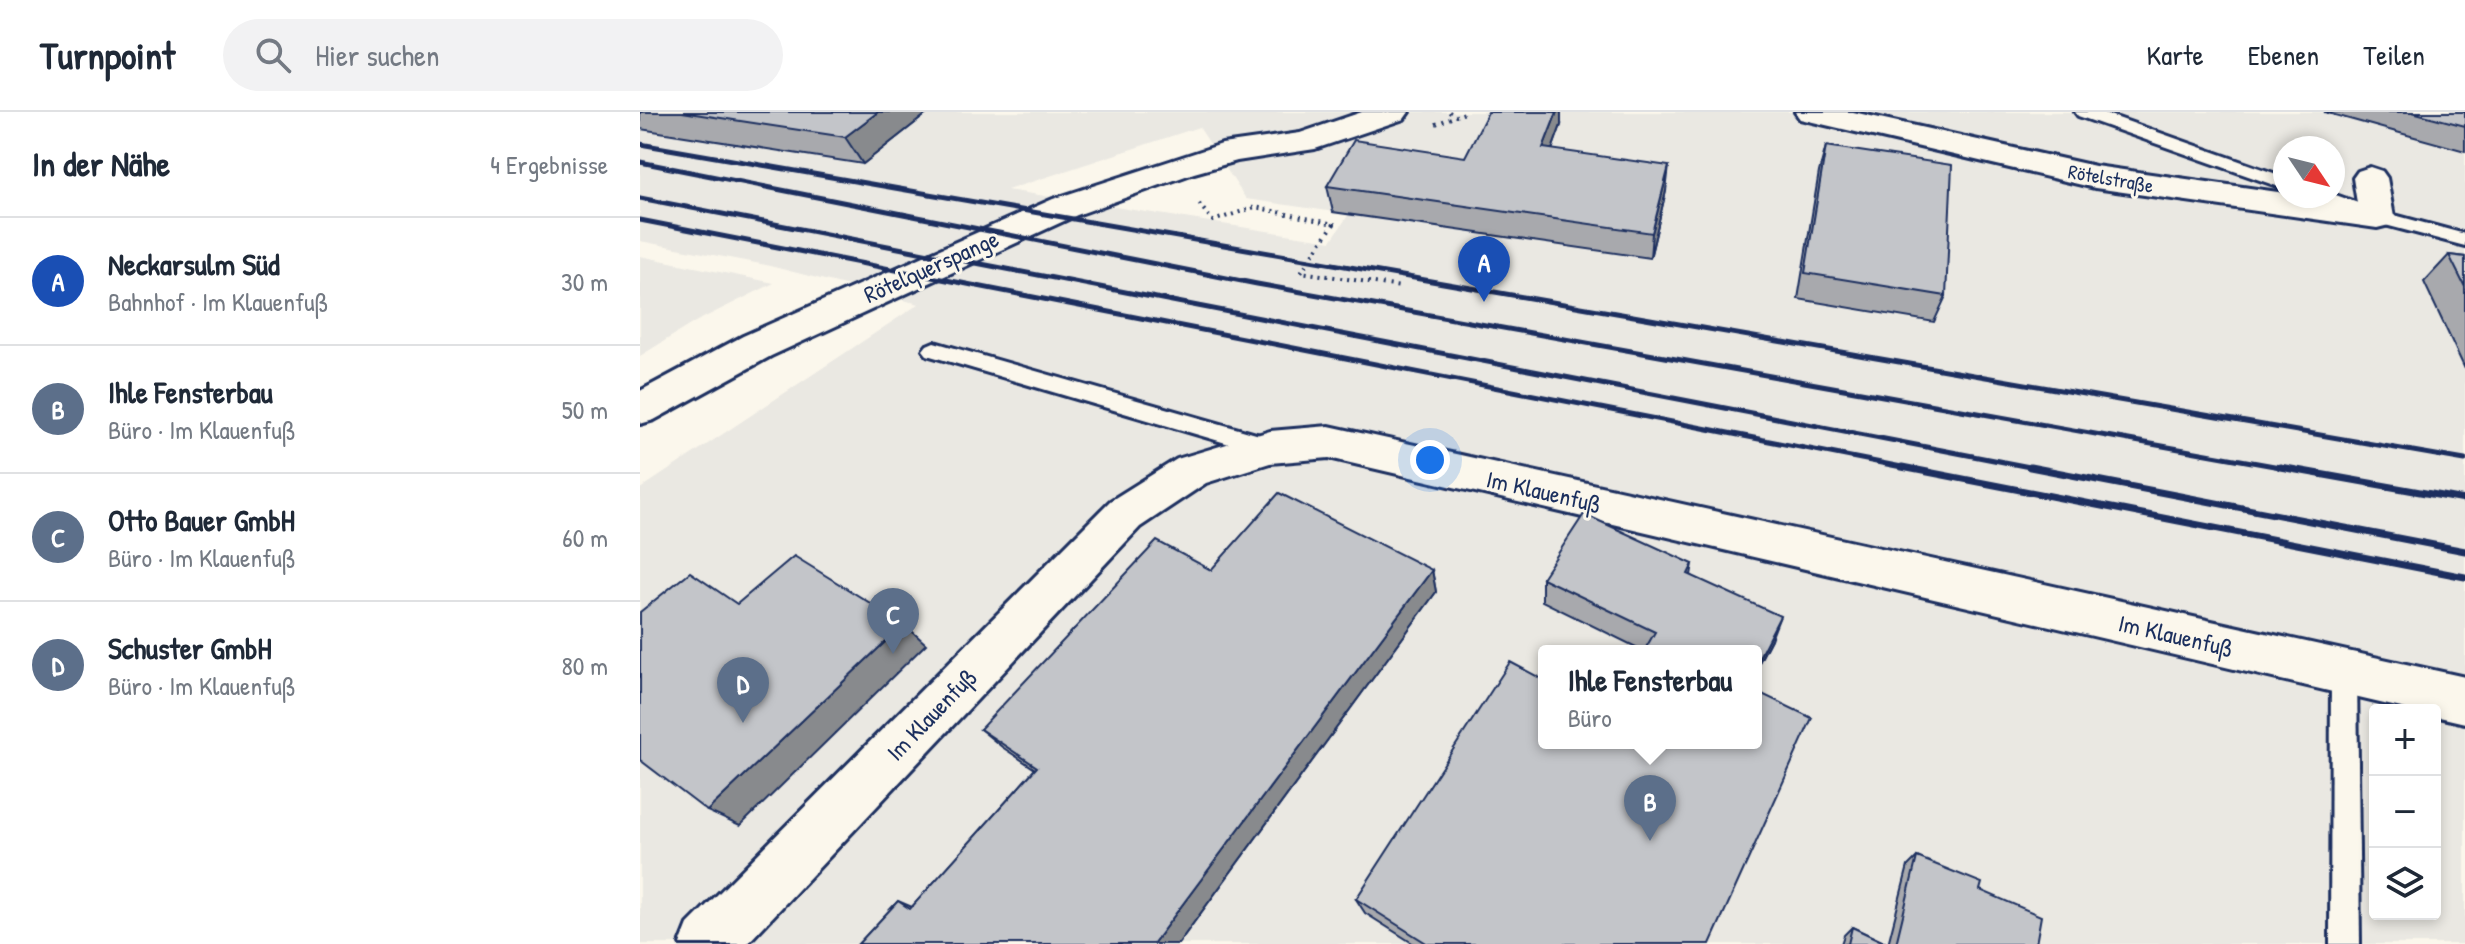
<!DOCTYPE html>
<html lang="de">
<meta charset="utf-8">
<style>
:root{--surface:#fff;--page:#f2f2f3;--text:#1f2937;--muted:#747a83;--line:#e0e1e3;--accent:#ea580c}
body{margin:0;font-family:"Patrick Hand",sans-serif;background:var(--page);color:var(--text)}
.controls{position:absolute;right:24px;bottom:24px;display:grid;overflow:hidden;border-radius:8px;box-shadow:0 4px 12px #0003}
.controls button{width:72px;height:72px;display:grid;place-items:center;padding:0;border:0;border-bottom:2px solid var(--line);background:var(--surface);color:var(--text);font:40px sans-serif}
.compass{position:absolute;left:1633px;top:24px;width:72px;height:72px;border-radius:50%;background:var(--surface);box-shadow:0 4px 12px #0003;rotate:125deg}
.you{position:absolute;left:790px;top:348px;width:28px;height:28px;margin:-20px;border:6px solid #fff;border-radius:50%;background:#1a73e8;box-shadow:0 0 0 12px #1a73e833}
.badge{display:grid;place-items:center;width:52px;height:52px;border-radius:50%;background:var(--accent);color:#fff;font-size:26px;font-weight:700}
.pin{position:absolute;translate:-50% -66px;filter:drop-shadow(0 2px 4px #0008)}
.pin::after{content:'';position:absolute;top:42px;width:28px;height:24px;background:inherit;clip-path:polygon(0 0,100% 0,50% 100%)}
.popup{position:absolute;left:898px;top:533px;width:224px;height:104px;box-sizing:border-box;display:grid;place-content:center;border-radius:8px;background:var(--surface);filter:drop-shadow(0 2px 6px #0005);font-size:26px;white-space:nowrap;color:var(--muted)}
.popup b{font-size:30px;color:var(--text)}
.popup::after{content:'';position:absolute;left:50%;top:100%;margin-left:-16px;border:16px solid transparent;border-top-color:var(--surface)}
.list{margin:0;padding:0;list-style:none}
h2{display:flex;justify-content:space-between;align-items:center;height:104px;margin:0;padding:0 32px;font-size:34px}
h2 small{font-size:26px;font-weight:400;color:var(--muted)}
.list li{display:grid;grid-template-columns:52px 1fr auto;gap:24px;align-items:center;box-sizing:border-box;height:128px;padding:0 32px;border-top:2px solid var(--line)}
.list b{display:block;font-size:30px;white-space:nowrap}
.list p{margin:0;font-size:26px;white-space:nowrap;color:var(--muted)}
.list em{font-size:26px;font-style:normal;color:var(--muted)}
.icon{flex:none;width:44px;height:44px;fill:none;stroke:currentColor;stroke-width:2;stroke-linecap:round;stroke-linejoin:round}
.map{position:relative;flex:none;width:1825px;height:832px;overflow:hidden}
header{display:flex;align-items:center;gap:48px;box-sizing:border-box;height:112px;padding:0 40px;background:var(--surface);border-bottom:2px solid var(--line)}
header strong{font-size:38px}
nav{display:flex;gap:44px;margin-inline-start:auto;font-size:28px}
.search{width:560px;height:72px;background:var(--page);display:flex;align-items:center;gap:20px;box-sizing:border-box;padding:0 28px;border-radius:44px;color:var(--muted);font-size:30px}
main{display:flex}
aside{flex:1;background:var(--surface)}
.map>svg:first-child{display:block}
.built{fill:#eae8e2;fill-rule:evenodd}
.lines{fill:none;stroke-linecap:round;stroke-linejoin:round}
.lane-casing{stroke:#1b2f5e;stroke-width:6}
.street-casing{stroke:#1b2f5e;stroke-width:6}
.secondary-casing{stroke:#1b2f5e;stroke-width:6}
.path{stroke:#1b2f5e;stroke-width:4;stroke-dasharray:2 5;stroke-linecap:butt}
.lane{fill:#fbf7ec;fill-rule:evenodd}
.street{fill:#fbf7ec;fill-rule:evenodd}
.secondary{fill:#fbf7ec;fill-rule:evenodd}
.rail-far1{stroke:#1b2f5e;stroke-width:5}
.rail{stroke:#1b2f5e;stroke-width:7}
.wall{fill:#a8a9ad;stroke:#1b2f5e;stroke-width:2}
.shaded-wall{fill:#888a8d;stroke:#1b2f5e;stroke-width:2}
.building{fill:#c3c5c9;stroke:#1b2f5e;stroke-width:2}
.labels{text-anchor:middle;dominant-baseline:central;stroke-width:6;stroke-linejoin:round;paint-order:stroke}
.far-street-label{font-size:20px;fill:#1b2f5e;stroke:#fbf7ec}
.street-label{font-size:24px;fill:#1b2f5e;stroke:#fbf7ec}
</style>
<header>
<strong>Turnpoint</strong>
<div class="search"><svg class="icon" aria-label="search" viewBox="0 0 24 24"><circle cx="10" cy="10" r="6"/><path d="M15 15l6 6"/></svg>Hier suchen</div>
<nav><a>Karte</a><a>Ebenen</a><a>Teilen</a></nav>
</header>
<main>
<aside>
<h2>In der Nähe<small>4 Ergebnisse</small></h2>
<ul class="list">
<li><span class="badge" style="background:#1a4fb4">A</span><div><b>Neckarsulm Süd</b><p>Bahnhof · Im Klauenfuß</p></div><em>30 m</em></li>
<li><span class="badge" style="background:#5c6f8a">B</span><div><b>Ihle Fensterbau</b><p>Büro · Im Klauenfuß</p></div><em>50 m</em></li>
<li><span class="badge" style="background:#5c6f8a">C</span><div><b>Otto Bauer GmbH</b><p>Büro · Im Klauenfuß</p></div><em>60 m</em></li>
<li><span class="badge" style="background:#5c6f8a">D</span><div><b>Schuster GmbH</b><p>Büro · Im Klauenfuß</p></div><em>80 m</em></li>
</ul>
</aside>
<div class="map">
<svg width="1825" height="832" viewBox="0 0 1825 832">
<rect width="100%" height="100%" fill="#fbf7ec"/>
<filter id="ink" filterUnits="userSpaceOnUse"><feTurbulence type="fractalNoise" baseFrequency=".0125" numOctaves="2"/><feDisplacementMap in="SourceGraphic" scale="16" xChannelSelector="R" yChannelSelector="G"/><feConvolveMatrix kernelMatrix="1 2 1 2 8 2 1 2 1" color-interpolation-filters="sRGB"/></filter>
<g filter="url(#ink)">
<g class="built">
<path d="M 0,0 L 1825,0 L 1825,832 L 0,832 L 0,377 L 279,192 L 126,153 L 0,129 ZM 559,15 L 606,87 L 709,102 L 691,129 L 367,78 ZM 1645,36 L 1693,36 L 1693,84 L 1645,84 ZM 904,539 L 1116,539 L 1116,631 L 904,631 ZM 1735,598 L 1795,598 L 1795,802 L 1735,802 Z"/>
<path d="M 0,144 L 134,171 L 55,210 L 0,244 Z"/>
</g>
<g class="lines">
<defs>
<g id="lane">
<path d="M 1435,0 L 1461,0 L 1645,65 L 1645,77 L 1438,4 Z"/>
<path d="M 1693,82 L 1743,100 L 1825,122 L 1825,134 L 1730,109 L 1673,88 L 1671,84 Z"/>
<path d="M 294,230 L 630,326 L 638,329 L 641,335 L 638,341 L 630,344 L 287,243 L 283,238 L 287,233 Z"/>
<path d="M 1704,549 L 1713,553 L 1717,561 L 1720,832 L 1690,832 L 1691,561 L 1695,553 Z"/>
</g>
<g id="street">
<path d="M 1155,0 L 1213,0 L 1455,54 L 1645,81 L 1645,84 L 1717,91 L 1713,66 L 1718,59 L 1730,55 L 1742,59 L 1747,66 L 1754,105 L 1749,113 L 1737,116 L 1455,76 L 1160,7 Z"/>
<path d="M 689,314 L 1825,565 L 1825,611 L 1795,604 L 1795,598 L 1770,598 L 689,346 L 630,351 L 566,371 L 500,415 L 107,832 L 40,832 L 48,812 L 470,389 L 537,347 L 630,319 Z"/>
</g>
<path id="secondary" d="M 722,0 L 769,0 L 764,7 L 675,37 L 597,49 L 554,61 L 437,103 L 131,244 L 14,308 L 0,312 L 0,279 L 103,224 L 413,87 L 582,32 L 660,21 Z"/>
</defs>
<use href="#lane" class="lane-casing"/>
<use href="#street" class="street-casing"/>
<use href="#secondary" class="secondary-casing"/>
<g class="path">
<path d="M 809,0 L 816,4 L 828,0"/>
<path d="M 796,12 L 816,4"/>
<path d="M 559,92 L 573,109 L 615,95 L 694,112 L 661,160 L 761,175"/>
</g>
<use href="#lane" class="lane"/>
<use href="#street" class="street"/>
<use href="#secondary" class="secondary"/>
<g class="rail-far1">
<path d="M 0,32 L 1825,348"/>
<path d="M 0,50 L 617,172 L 1651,357"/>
<path d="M 0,86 L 1400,357"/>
<path d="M 0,108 L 1272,357"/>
</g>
<g class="rail">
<path d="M 1262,355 L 1825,465"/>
<path d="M 1390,355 L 1825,439"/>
<path d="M 1640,355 L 1825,388"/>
</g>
</g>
<g class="wall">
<path d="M 0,0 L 289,0 L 223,52 L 0,17 Z"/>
<path d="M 1684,0 L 1825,0 L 1825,39 Z"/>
<path d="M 921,13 L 912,38 L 1026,79 L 1010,146 L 693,100 L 687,74 L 825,45 Z"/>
<path d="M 1186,34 L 1306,184 L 1294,210 L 1158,187 L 1179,60 Z"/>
<path d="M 1809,143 L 1825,145 L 1825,257 L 1784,170 Z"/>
<path d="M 1053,452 L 1051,463 L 1131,527 L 1116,556 L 1116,539 L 1004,539 L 902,489 L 902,466 Z"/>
<path d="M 571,458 L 792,458 L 796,480 L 538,832 L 218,832 L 258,789 L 272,795 L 395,657 L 362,635 L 340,617 Z"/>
<path d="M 1277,745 L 1340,778 L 1396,832 L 1201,832 L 1204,823 L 1212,815 L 1248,832 L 1268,754 Z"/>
<path d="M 716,787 L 1070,832 L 774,832 L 725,801 Z"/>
</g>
<g class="shaded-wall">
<path d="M 238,0 L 289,0 L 223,52 L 205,25 Z"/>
<path d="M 917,0 L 921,0 L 921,13 L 903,62 L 903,36 Z"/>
<path d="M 1029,54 L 1026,79 L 1010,146 L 1012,121 Z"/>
<path d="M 792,458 L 796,480 L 538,832 L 513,832 Z"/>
<path d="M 1140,504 L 1131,527 L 1116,556 L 1116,551 Z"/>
<path d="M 264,512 L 286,532 L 100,714 L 67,699 Z"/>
</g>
<g class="building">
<path d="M 42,0 L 238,0 L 205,25 Z"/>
<path d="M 848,0 L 917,0 L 903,36 L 1029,54 L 1012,121 L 687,74 L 714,28 L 825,45 Z"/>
<path d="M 1772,0 L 1825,0 L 1825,14 Z"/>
<path d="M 1186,34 L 1312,53 L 1306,184 L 1165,161 Z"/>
<path d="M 1809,143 L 1825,145 L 1825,175 Z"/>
<path d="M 639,381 L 792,458 L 513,832 L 218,832 L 258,789 L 270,797 L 397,655 L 340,617 L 517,429 L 571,458 Z"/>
<path d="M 944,402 L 1053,452 L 1048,462 L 1140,504 L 1116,551 L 1116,539 L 1004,539 L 1015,520 L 902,466 Z"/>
<path d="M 154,444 L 264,512 L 67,699 L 0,648 L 0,500 L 50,460 L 97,492 Z"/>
<path d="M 870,550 L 904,568 L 904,631 L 1116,631 L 1116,579 L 1172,606 L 1070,832 L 788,832 L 716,787 Z"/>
<path d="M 1277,745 L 1342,771 L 1340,778 L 1401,804 L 1396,832 L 1256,832 Z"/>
<path d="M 1212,815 L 1248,832 L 1208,832 Z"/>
</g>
</g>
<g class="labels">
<g class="far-street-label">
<text transform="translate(1471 66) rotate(10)">Rötelstraße</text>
</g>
<g class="street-label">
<text transform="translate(291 154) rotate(-24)">Rötelquerspange</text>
<text transform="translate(904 379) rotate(13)">Im Klauenfuß</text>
<text transform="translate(1536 523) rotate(13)">Im Klauenfuß</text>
<text transform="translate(291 602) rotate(-46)">Im Klauenfuß</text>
</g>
</g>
</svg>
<div class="controls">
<button>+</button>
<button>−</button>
<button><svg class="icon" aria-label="layers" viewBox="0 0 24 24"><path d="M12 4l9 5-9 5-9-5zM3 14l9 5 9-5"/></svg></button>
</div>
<svg class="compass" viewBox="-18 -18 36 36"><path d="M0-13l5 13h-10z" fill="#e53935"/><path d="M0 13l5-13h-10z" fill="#747a83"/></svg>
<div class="you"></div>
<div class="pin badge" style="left:844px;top:190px;background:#1a4fb4">A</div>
<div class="pin badge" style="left:1010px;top:729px;background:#5c6f8a">B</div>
<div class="popup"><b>Ihle Fensterbau</b>Büro</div>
<div class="pin badge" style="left:253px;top:542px;background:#5c6f8a">C</div>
<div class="pin badge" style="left:103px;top:611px;background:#5c6f8a">D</div>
</div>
</main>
